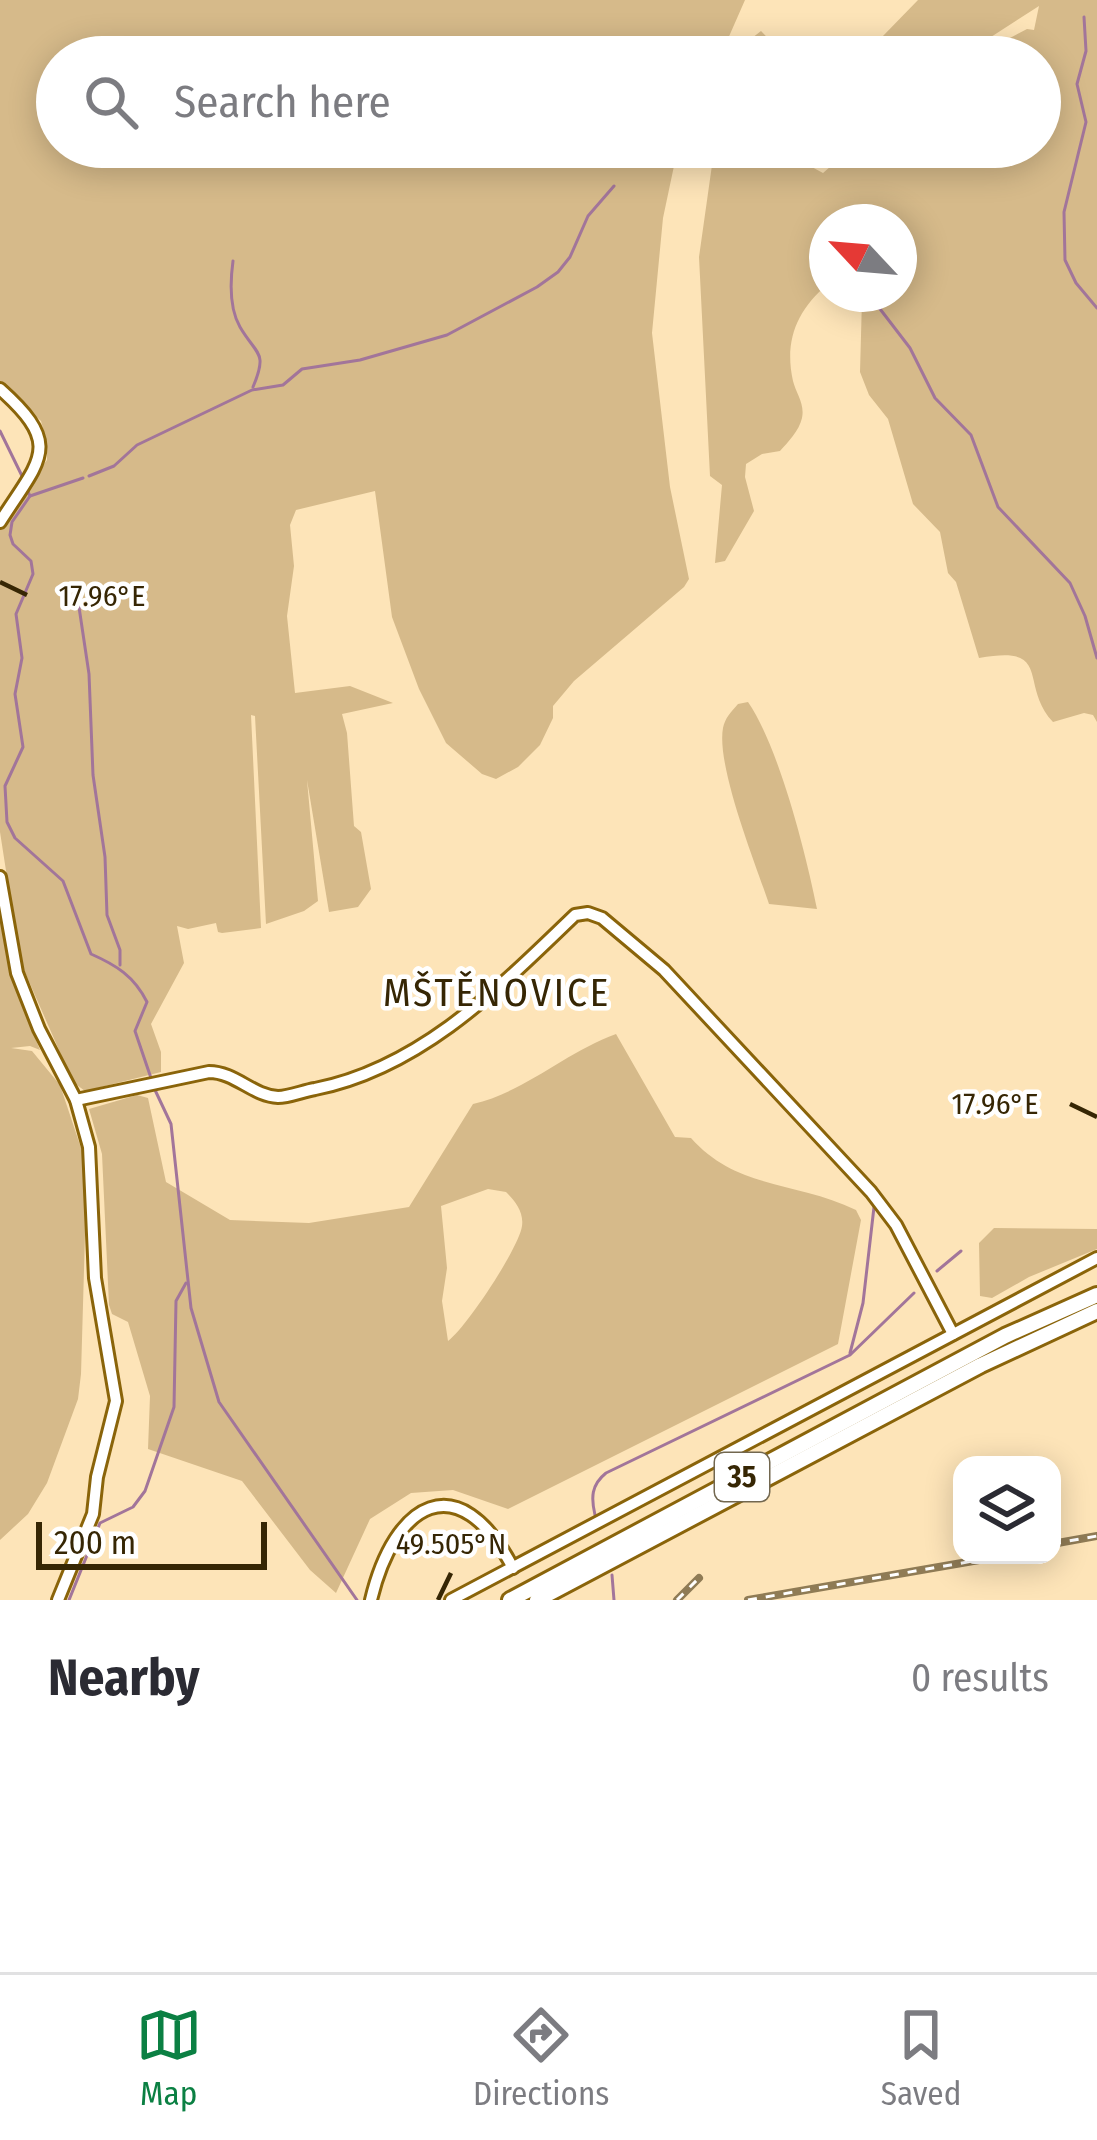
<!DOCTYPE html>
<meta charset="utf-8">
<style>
:root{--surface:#fff;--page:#f7f7f7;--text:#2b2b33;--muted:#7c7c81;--line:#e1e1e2;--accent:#0b8043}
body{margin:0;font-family:"Fira Sans Condensed",sans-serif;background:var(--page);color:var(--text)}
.controls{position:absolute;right:36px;bottom:36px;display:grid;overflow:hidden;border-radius:24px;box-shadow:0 6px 30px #0003}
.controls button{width:108px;height:108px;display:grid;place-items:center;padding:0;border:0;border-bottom:3px solid var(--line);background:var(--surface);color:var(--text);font:60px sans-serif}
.compass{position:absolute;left:809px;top:204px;width:108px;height:108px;border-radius:50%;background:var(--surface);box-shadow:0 6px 30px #0003;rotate:296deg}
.scale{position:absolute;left:36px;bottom:30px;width:231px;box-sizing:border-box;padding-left:12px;border:6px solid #362604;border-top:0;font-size:33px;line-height:42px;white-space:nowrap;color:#362604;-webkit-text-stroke:9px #fff;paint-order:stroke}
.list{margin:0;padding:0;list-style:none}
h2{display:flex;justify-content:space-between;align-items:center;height:156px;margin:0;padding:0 48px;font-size:51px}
h2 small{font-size:39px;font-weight:400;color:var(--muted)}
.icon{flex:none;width:66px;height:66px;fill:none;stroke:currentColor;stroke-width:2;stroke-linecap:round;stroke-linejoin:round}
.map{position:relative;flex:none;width:1097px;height:1600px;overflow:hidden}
.search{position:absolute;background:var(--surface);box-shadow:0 6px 30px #0003;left:36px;right:36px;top:36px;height:132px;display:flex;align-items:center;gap:30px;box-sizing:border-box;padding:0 42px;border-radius:66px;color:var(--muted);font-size:45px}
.sheet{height:372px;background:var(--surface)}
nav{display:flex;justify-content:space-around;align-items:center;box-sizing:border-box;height:168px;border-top:3px solid var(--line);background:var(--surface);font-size:33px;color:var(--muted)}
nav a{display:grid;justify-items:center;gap:6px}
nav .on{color:var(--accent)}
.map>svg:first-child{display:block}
.green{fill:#d6ba8a;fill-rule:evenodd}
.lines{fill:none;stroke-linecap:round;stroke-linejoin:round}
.stream{stroke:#a2759a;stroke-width:3}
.tertiary-casing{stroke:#8a640a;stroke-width:16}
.trunk-casing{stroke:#8a640a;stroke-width:20}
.tertiary{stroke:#fff;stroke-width:10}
.trunk{stroke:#fff;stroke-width:14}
.rail-casing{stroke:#8f7b55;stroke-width:8}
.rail{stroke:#fff;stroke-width:3;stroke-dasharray:9;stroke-linecap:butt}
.ticks{fill:none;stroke:#362604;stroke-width:4.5}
.labels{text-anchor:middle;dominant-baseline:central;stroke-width:9;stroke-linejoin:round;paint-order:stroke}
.shield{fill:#fff;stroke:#72674f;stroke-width:3}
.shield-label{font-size:30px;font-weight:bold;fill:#362604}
.quarter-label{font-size:39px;letter-spacing:3px;fill:#362604;stroke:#fff}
.ticks-label{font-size:30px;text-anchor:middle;fill:#362604;stroke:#fff;stroke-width:9;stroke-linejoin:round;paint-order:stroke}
</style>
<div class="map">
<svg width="1097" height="1600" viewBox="0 0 1097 1600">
<rect width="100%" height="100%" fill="#fde4b8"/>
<g class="green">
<path d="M 0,0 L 745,0 L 727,41 L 752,38 L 761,31 L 786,57 L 798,48 L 823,57 L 57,57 L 57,147 L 678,147 L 663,218 L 652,333 L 670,487 L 689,579 L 684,587 L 574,681 L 553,706 L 553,718 L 540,745 L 518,767 L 496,779 L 482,774 L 446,743 L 419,689 L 392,617 L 375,491 L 296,510 L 290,525 L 294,566 L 287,616 L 295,693 L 350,686 L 393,703 L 342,714 L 347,733 L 354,826 L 361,832 L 371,889 L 358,907 L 329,912 L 307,780 L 318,901 L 304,911 L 266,924 L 255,716 L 251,715 L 261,928 L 222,933 L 218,932 L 216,923 L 188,929 L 177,926 L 184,963 L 151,1024 L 161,1052 L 161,1072 L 85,1091 L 73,1082 L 20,961 L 0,832 L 0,522 L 47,460 L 47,443 L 41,421 L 0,384 Z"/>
<path d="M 918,0 L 1097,0 L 1097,722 L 1093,715 L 1084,713 L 1053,722 C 1018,684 1054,644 979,658 L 956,582 L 948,573 L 940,532 L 913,504 L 888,419 L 869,395 L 860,372 L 862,299 L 857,294 L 899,294 L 899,222 L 827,222 L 827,285 C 797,310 784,341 793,381 C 796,393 805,404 802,418 C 799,431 788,442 780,451 L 762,454 L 746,464 L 745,477 L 754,511 L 725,561 L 715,563 L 722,485 L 710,476 L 699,257 L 712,165 L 741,162 L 748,147 L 794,147 L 810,166 L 823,173 L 853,147 L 1040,147 L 1040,57 L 974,57 L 1027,29 L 1034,30 L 1039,6 L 960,57 L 860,57 L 866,52 L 874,57 L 888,45 L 882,37 Z"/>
<path d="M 748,702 C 779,747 806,854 817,909 L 769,904 C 756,865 716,766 723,728 C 725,718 731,712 738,704 Z"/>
<path d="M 0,916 L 12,980 L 40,1050 L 30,1046 L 11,1048 L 32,1051 L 60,1085 L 87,1166 L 81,1374 L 78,1399 L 47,1483 L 28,1514 L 0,1540 Z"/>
<path d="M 616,1034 L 675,1137 L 691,1138 C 737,1190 797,1181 856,1210 L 861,1220 L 838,1344 L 508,1509 L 453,1490 L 411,1493 L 370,1519 L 336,1593 L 310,1570 L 242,1481 L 148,1449 L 150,1396 L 128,1322 L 112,1314 L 109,1305 L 102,1154 L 89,1109 L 137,1095 L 148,1098 L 166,1182 L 230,1220 L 309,1223 L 409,1207 L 473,1104 C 525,1092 566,1052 616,1034 ZM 488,1189 L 506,1192 C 515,1201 524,1212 522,1226 C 519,1248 466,1328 448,1341 L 442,1301 L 447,1268 L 441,1206 Z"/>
<path d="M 994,1228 L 1097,1229 L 1097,1249 L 1029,1277 L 992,1298 L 980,1296 L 979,1243 Z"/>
</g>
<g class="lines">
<g class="stream">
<path d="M 1084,17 L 1086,51 L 1077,84 L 1086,122 L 1064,212 L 1065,260 L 1076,283 L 1097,308"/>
<path d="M 233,261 C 230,283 229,308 240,327 C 257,356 268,351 253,387"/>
<path d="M 877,305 L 910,348 L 935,398 L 971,435 L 998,507 L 1070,583 L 1085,616 L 1097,658"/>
<path d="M 0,431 L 23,478"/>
<path d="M 89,476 L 114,466 L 137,445 L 252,390 L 283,385 L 302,369 L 360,360 L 447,335 L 537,287 L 558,272 L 570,257 L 588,216 L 614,186"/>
<path d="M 26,487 L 30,496 L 12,522 L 10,535 L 13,544 L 31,561 L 33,574 L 16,614 L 22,658 L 15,694 L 23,747 L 5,786 L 7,822 L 15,838 L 63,881 L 91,954 C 116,965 134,976 147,1002 L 135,1031 L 152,1081"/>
<path d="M 30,496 L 83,478"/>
<path d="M 76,587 L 89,674 L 93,775 L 105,857 L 107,915 L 120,950 L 120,965"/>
<path d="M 155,1090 L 171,1124 L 191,1308 L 219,1402 L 357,1600"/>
<path d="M 937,1271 L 961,1251"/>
<path d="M 850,1353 L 863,1303 L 874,1207"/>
<path d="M 595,1515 C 591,1498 591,1485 606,1473 L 850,1355 L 914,1293"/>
<path d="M 612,1575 L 614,1600"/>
<path d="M 69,1600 L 100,1523 L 133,1507 L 145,1491 L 174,1407 L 176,1301 L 186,1283"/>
</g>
<defs>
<g id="tertiary">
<path d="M 0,389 C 64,446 40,459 0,522"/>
<path d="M 0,877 L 17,973 L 39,1029 L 76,1100 L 89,1147 L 95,1278 L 116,1401 L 97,1477 L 93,1514 L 58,1600"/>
<path d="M 76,1100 L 209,1072 C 235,1072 253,1096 278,1097 C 289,1097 303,1091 315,1089 C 421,1068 500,987 575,915 L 588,913 L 602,918 L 664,970 L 871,1192 L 896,1225 L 953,1334"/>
<path d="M 371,1600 C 394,1503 458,1463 513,1568"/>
<path d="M 451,1600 L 1097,1258"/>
</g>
<g id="trunk">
<path d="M 510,1600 L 1005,1336 L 1097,1295"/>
<path d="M 537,1600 L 981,1365 L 1097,1311"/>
</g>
</defs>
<use href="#tertiary" class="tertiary-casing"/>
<use href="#trunk" class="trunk-casing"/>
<use href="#tertiary" class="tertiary"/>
<use href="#trunk" class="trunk"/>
<defs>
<g id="rail">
<path d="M 1052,1544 L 1097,1536"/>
<path d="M 677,1600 L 699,1578"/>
<path d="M 748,1600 L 1008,1555"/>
</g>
</defs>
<use href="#rail" class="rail-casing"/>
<use href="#rail" class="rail"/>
</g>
<path class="ticks" d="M 0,582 L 27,595M 1070,1104 L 1097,1117M 438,1600 L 451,1573"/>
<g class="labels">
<rect class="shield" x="715" y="1453" width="54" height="48" rx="9"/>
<g class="shield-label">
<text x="742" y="1477">35</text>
</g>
<g class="quarter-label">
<text x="497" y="993">MŠTĚNOVICE</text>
</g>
</g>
<g class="ticks-label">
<text x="102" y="606">17.96°E</text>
<text x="995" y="1114">17.96°E</text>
<text x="451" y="1554">49.505°N</text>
</g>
</svg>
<div class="controls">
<button><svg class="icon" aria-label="layers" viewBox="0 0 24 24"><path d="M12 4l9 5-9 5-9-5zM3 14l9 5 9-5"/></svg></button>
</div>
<svg class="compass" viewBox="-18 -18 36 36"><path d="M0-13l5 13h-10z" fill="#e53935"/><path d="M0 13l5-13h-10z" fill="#7c7c81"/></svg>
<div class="scale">200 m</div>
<div class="search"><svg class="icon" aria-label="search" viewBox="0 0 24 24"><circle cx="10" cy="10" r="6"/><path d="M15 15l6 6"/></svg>Search here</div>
</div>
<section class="sheet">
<h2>Nearby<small>0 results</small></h2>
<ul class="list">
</ul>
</section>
<nav>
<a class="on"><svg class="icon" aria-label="map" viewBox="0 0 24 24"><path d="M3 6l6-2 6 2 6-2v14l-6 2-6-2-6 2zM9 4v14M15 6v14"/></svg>Map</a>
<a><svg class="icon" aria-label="directions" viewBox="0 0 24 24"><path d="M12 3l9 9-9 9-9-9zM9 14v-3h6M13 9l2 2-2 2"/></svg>Directions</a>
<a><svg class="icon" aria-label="saved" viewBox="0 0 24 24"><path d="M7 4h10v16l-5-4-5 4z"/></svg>Saved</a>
</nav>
